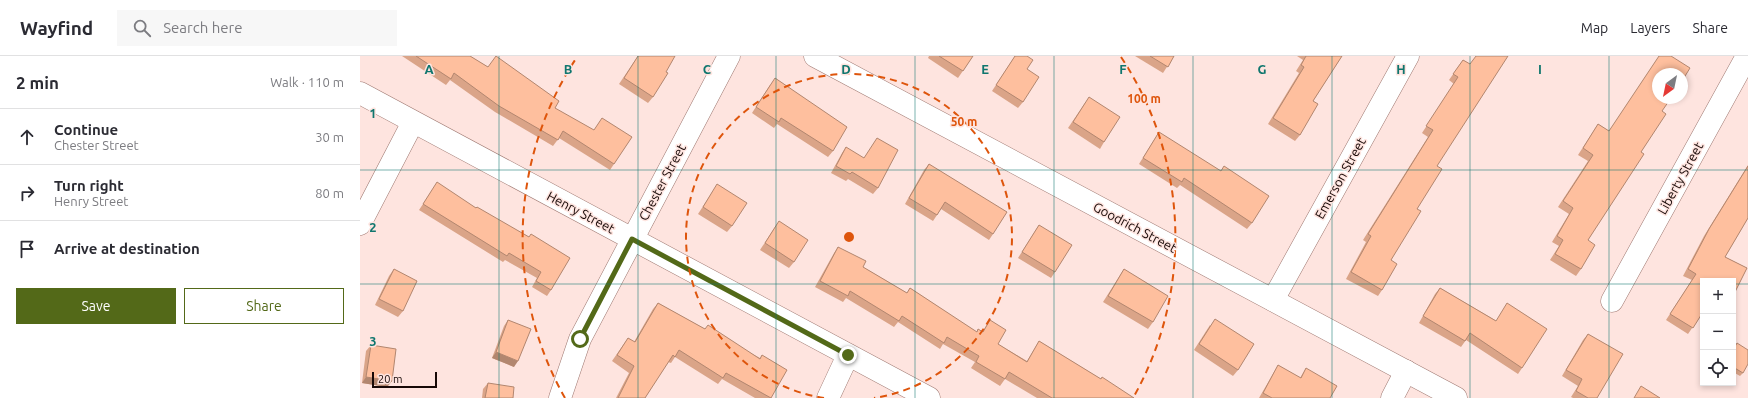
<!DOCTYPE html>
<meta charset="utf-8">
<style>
:root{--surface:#fff;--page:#f7f7f7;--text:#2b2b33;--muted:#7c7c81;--line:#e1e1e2;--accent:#536918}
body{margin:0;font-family:Ubuntu,sans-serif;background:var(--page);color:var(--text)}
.controls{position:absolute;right:12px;bottom:12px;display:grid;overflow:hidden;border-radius:0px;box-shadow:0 2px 6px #0003}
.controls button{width:36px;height:36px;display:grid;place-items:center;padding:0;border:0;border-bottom:1px solid var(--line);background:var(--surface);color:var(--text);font:20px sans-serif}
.compass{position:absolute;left:1292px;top:12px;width:36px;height:36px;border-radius:50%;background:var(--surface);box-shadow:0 2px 6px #0003;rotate:213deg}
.scale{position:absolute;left:12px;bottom:10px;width:65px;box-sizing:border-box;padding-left:4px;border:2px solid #170907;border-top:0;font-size:11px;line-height:14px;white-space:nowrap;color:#170907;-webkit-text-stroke:3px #fee4df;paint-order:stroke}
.stop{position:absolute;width:12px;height:12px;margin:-9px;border:3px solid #536918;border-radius:50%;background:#fff}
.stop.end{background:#536918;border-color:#fff;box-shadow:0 1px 4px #0008}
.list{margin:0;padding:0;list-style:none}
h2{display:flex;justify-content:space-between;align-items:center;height:52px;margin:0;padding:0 16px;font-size:17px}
h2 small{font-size:13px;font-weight:400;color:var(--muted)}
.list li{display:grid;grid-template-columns:26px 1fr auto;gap:12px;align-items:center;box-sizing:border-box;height:56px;padding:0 16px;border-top:1px solid var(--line)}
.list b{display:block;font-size:15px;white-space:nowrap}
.list p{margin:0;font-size:13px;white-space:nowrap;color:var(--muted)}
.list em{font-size:13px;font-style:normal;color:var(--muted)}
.actions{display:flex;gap:8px;padding:12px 16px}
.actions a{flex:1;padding:9px 0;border:1px solid var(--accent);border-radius:0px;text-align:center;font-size:14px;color:var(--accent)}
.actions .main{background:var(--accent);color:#fff}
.icon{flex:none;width:22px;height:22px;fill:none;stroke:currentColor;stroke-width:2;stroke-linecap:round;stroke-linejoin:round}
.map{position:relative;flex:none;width:1388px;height:342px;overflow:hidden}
header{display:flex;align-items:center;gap:24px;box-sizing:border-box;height:56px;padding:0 20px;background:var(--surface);border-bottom:1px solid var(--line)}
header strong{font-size:19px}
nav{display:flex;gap:22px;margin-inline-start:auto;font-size:14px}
.search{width:280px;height:36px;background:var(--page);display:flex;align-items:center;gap:10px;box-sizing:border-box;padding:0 14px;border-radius:0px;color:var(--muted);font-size:15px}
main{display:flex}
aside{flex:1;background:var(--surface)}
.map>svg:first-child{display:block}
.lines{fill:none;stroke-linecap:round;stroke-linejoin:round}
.minor-casing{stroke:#9e7871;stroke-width:23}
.minor{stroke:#fff;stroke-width:22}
.wall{fill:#daa488}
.shaded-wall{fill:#b2866f}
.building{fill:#febf9e;stroke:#b2866f}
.route{stroke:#536918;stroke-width:5}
.grid{fill:none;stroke:#0f766e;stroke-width:1;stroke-opacity:0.55}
.ring{fill:none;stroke:#de550c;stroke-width:2;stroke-dasharray:7 5}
.labels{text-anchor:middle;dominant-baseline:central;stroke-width:3;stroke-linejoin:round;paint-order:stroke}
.street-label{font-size:13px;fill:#170907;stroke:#fee4df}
.grid-label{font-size:13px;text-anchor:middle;font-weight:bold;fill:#0f766e;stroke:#fee4df;stroke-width:3;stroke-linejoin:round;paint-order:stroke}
.centre{fill:#de550c;stroke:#fee4df;stroke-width:2}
.ring-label{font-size:12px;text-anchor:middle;font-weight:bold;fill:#de550c;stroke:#fee4df;stroke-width:3;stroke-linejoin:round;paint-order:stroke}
</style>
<header>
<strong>Wayfind</strong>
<div class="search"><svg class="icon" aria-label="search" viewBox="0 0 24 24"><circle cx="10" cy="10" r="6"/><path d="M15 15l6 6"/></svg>Search here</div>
<nav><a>Map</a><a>Layers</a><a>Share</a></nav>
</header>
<main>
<aside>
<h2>2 min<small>Walk · 110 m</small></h2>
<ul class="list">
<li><svg class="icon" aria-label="ahead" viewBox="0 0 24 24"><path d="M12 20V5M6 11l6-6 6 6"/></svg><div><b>Continue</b><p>Chester Street</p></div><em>30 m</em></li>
<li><svg class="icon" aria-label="right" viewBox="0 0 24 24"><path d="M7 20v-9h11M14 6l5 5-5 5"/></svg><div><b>Turn right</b><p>Henry Street</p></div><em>80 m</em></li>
<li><svg class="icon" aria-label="arrive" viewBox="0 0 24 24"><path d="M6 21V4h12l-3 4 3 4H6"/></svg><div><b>Arrive at destination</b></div></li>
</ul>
<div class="actions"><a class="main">Save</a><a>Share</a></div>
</aside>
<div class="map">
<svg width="1388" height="342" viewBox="0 0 1388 342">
<rect width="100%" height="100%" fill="#fee4df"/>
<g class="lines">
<defs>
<g id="minor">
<path d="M 455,0 L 1096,342"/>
<path d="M 0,37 L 569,342"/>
<path d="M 0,168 L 53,66"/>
<path d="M 913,244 L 1048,0"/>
<path d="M 1252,245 L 1387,0"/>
<path d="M 200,342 L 220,283 L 369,0"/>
<path d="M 468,342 L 488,299"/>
<path d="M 1032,342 L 1046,315"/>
</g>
</defs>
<use href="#minor" class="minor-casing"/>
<use href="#minor" class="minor"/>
</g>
<g class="wall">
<path d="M 42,0 L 110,0 L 195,52 L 254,108 L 250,114 L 199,82 L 193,90 L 135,56 L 90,24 L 86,29 Z"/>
<path d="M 278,0 L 293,41 L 288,47 L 259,28 Z"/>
<path d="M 569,0 L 613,0 L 598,22 L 568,2 Z"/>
<path d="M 655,0 L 667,13 L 663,46 L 658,52 L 632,35 Z"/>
<path d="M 775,0 L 814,0 L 803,17 Z"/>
<path d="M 937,0 L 982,0 L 953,45 L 940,79 L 935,85 L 908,68 L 939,17 L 936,15 L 943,4 Z"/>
<path d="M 1103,4 L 1110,8 L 1077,110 L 1057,153 L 1031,204 L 1022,234 L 1018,240 L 986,223 L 1006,186 L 1003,184 L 1068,81 L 1062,77 L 1094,28 L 1089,24 Z"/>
<path d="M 410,29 L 473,95 L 468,101 L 417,68 L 414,72 L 392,57 Z"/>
<path d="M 725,47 L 744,86 L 740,93 L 708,72 Z"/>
<path d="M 1302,55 L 1281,96 L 1228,184 L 1221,213 L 1216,220 L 1190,204 L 1199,190 L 1192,186 L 1209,158 L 1198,151 L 1228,105 L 1218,99 L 1238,68 L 1249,75 Z"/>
<path d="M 799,76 L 892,167 L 887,173 L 820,129 L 817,132 L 779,108 Z"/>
<path d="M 486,91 L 518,132 L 513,138 L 488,123 L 486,125 L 471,117 L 482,97 Z"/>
<path d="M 569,108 L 633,178 L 629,184 L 581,153 L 573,165 L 545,148 L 564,114 Z"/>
<path d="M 1388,109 L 1388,162 L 1365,201 L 1387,212 L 1373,239 L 1373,225 L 1343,225 L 1343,256 L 1328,278 L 1306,264 L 1332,224 L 1323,220 L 1344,180 Z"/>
<path d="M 73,133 L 116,152 L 169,181 L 191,234 L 187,240 L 172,231 L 177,222 L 145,204 L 143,206 L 59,154 Z"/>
<path d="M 353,135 L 372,170 L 367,176 L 338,158 Z"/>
<path d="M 679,169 L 695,216 L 691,222 L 658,202 Z"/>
<path d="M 415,171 L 434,206 L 429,212 L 400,194 Z"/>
<path d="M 478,191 L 503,211 L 547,237 L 550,232 L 616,276 L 622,276 L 630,264 L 638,288 L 667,305 L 679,285 L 741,323 L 774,342 L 677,342 L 645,323 L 640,330 L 611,312 L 615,306 L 583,288 L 580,293 L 538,266 L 534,271 L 486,242 L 483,246 L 455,231 L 474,197 Z"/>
<path d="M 34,213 L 43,255 L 38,261 L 15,249 L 29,220 Z"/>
<path d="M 764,213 L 793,266 L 788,273 L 743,246 Z"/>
<path d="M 1080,232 L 1135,264 L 1162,312 L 1158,318 L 1106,284 L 1101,291 L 1059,267 L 1075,238 Z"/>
<path d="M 298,247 L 345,273 L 400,302 L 402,299 L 411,342 L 395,342 L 362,323 L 358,328 L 315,301 L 311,307 L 308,306 L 285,342 L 256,342 L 269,317 L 252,305 L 268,282 L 274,286 L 293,253 Z"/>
<path d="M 148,264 L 154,311 L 132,302 L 144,270 Z"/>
<path d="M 850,269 L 878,314 L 873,320 L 834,294 Z"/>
<path d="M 1228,278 L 1237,342 L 1213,342 L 1211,341 L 1218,330 L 1202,320 L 1223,284 Z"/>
<path d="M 1377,287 L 1383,317 L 1380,320 L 1373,316 L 1373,293 Z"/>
<path d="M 11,289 L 32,325 L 27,331 L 2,327 L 6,295 Z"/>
<path d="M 918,309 L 940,322 L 946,312 L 970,342 L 899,342 L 914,316 Z"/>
<path d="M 128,327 L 153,342 L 122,342 L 123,333 Z"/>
</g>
<g class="shaded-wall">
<path d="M 136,296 L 158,305 L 154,311 L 132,302 Z"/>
<path d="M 6,321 L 32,325 L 27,331 L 2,327 Z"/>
</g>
<g class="building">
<path d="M 56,0 L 110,0 L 128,11 L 136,0 L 199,45 L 195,52 L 234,74 L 242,62 L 272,81 L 254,108 L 203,75 L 198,84 L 139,50 L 94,17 L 91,23 Z"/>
<path d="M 278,0 L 315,0 L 306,16 L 308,17 L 293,41 L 264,22 Z"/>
<path d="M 579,0 L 613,0 L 603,15 Z"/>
<path d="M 655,0 L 667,0 L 673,4 L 667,13 L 679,21 L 663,46 L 636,29 Z"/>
<path d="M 790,0 L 814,0 L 808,11 Z"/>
<path d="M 946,0 L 982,0 L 953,45 L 958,48 L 940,79 L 913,62 L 944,11 L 941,9 Z"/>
<path d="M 1116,0 L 1148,0 L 1077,110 L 1082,113 L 1057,153 L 1061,155 L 1031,204 L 1037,208 L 1022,234 L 991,216 L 1011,180 L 1008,178 L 1073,74 L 1066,70 L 1098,21 L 1093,18 L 1103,4 L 1110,8 Z"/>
<path d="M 1299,0 L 1311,0 L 1330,12 L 1322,25 L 1322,18 L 1298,18 L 1298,42 L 1311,42 L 1302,55 L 1306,58 L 1281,96 L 1284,98 L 1228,184 L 1235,189 L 1221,213 L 1195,198 L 1203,184 L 1197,180 L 1213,152 L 1203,145 L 1233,99 L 1223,92 L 1238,68 L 1249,75 Z"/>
<path d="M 415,22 L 487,71 L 473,95 L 421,62 L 419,66 L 396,51 Z"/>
<path d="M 729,41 L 760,61 L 744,86 L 713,66 Z"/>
<path d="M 799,76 L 861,115 L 864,110 L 909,140 L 892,167 L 824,122 L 822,126 L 783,102 Z"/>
<path d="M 517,82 L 538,94 L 518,132 L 492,116 L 490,118 L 476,110 L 486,91 L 504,102 Z"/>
<path d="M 569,108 L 647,156 L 633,178 L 585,146 L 577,159 L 549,142 Z"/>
<path d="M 1388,110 L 1388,162 L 1365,201 L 1387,212 L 1374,238 L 1373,237 L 1373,225 L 1343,225 L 1343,256 L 1333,272 L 1310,258 L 1336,218 L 1328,213 L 1349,173 Z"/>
<path d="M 77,126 L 116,152 L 117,151 L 169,181 L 171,178 L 210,202 L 191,234 L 176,225 L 181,216 L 149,197 L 147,200 L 63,148 Z"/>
<path d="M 357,128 L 387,147 L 372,170 L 343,151 Z"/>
<path d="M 419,165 L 448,184 L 434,206 L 405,187 Z"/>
<path d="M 679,169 L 712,189 L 695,216 L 662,196 Z"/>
<path d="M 478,191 L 506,205 L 503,211 L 547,237 L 550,232 L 617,276 L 618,273 L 623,276 L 630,264 L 646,274 L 638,288 L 667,306 L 679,285 L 741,323 L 742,321 L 774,342 L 692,342 L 649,316 L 645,323 L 616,306 L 619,300 L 587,281 L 584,287 L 542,260 L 539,265 L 490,235 L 488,240 L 460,225 Z"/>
<path d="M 34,213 L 57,225 L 43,255 L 19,243 Z"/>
<path d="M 764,213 L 808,240 L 793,266 L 748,240 Z"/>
<path d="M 1080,232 L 1136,265 L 1147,247 L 1187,273 L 1162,312 L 1110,277 L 1105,285 L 1063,260 Z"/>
<path d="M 298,247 L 345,273 L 348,269 L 400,303 L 402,299 L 427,314 L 411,342 L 366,317 L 363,322 L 319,294 L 315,301 L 313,299 L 285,342 L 258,342 L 274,310 L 257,299 L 268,282 L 275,286 Z"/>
<path d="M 855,263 L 894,288 L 878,314 L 839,288 Z"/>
<path d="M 148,264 L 171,273 L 158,305 L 136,296 Z"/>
<path d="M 1228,278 L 1263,298 L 1237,342 L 1228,342 L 1216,335 L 1222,323 L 1206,314 Z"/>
<path d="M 1377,287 L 1388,294 L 1388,308 L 1383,317 L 1373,311 L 1373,294 Z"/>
<path d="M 11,289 L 36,293 L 32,325 L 6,321 Z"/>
<path d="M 918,309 L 941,322 L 946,312 L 977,330 L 970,342 L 912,342 L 903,337 Z"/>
<path d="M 128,327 L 154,331 L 153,342 L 125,342 Z"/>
<path d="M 1281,330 L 1300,342 L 1274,342 Z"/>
</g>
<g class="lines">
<path class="route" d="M 220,283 L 272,183 L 488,299"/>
</g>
<path class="grid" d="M 139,0 L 139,342M 278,0 L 278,342M 416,0 L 416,342M 555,0 L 555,342M 694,0 L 694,342M 833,0 L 833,342M 972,0 L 972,342M 1110,0 L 1110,342M 1249,0 L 1249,342M 0,114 L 1388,114M 0,228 L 1343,228M 1373,228 L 1388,228"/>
<g class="ring">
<path d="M464 342A163 163 0 1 1 514 342"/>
<path d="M205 342A326 326 0 0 1 217 1M761 1A326 326 0 0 1 773 342"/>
</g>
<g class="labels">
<g class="street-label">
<text transform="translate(980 122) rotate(-61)">Emerson Street</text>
<text transform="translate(1320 122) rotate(-61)">Liberty Street</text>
<text transform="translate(302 126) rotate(-62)">Chester Street</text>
<text transform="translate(221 156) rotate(28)">Henry Street</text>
<text transform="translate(775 171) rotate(28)">Goodrich Street</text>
</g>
</g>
<g class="grid-label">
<text x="69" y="18">A</text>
<text x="208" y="18">B</text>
<text x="347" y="18">C</text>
<text x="486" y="18">D</text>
<text x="625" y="18">E</text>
<text x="763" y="18">F</text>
<text x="902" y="18">G</text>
<text x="1041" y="18">H</text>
<text x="1180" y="18">I</text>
<text x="13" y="62">1</text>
<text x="13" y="176">2</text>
<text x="13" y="290">3</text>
</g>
<circle cx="489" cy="181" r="6" class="centre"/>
<g class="ring-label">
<text x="784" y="47">100 m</text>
<text x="604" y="70">50 m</text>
</g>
</svg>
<div class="controls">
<button>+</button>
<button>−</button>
<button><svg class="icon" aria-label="locate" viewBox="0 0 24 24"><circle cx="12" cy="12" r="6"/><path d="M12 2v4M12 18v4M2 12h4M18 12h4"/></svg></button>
</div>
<svg class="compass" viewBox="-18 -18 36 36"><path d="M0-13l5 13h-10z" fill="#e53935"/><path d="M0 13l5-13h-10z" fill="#7c7c81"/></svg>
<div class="scale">20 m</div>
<div class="stop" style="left:220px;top:283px"></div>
<div class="stop end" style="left:488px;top:299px"></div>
</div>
</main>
